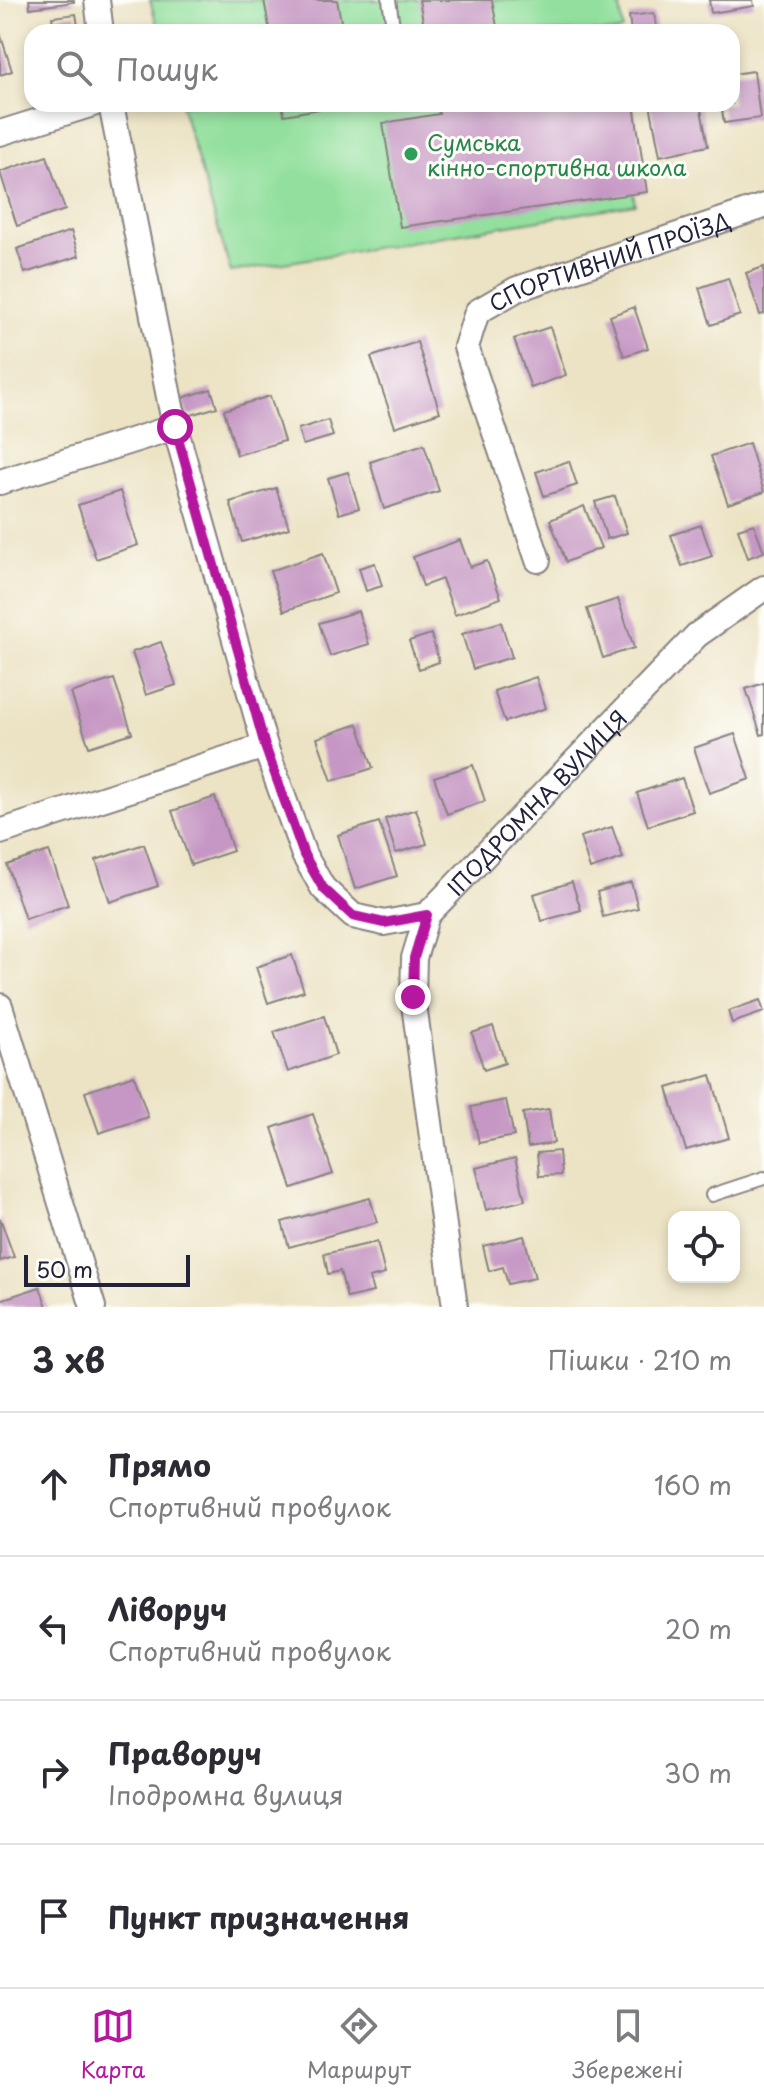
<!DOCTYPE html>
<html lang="uk">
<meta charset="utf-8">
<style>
:root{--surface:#fff;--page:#f7f7f7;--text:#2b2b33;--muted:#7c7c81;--line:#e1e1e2;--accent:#b5179e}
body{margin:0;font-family:"Playpen Sans",sans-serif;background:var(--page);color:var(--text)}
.controls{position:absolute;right:24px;bottom:24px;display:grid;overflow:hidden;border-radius:16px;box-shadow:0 4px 12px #0003}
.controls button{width:72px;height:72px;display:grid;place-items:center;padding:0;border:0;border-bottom:2px solid var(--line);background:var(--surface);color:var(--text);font:40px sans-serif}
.scale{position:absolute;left:24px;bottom:20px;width:166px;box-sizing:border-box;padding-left:8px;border:4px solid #22223b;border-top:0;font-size:22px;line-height:28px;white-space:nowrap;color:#22223b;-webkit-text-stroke:6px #fdfcf7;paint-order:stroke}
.stop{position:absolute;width:24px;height:24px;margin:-18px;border:6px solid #b5179e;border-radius:50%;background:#fff}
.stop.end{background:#b5179e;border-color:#fff;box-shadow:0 2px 8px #0008}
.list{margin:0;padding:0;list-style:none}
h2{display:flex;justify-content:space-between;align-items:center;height:104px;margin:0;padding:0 32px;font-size:34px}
h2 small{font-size:26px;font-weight:400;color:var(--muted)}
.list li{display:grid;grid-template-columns:52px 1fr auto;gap:24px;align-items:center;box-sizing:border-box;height:144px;padding:0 32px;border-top:2px solid var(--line)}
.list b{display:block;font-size:30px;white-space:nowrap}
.list p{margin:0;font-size:26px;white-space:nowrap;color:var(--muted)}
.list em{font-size:26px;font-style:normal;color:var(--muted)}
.icon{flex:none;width:44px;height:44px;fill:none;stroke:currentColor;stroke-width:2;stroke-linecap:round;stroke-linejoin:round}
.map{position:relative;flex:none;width:764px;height:1307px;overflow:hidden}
.search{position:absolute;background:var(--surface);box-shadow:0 4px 12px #0003;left:24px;right:24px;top:24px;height:88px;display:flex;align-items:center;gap:20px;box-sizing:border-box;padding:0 28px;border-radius:24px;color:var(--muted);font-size:30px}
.sheet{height:680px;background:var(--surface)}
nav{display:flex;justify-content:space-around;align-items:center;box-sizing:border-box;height:112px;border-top:2px solid var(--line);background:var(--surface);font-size:22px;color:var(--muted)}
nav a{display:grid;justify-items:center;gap:4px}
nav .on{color:var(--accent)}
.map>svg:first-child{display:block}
.green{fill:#93e09e;stroke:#5a816c;stroke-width:2}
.building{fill:#c697c4}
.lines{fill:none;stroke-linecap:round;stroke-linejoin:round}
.lane-casing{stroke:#878280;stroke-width:16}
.street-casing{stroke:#878280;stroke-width:28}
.lane{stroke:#fff;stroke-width:12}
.street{stroke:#fff;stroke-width:24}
.route{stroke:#b5179e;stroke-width:10}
.leisure-dot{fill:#2e9e5b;stroke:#fdfcf7;stroke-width:3}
.labels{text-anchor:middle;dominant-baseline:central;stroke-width:6;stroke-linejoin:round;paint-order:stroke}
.leisure-label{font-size:22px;fill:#27864d;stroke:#fdfcf7;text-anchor:start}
.street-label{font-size:22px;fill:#22223b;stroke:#fdfcf7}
</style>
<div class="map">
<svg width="764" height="1307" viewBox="0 0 764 1307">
<rect width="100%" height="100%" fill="#fdfcf7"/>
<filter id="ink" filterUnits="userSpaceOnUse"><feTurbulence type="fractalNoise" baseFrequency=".0125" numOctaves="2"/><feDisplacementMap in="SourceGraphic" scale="16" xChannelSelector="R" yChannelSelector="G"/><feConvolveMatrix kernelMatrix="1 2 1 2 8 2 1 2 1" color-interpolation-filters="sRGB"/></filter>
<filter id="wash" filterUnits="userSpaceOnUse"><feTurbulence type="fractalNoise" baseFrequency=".006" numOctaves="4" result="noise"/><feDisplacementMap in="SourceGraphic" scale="32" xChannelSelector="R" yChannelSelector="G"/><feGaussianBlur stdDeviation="1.8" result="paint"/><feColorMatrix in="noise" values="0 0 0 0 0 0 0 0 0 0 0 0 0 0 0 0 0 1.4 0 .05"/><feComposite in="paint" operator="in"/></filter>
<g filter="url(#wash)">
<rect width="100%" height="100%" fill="#ece3c4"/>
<g class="green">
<path d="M 150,0 L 619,0 L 623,29 L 617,32 L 159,32 Z"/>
<path d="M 181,104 L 618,104 L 635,204 L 231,272 Z"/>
</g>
<g id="blocks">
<g class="building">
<path d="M 29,0 L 74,0 L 74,2 L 30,8 Z"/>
<path d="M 264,0 L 337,0 L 343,32 L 270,32 Z"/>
<path d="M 419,0 L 492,0 L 498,32 L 425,32 Z"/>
<path d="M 709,0 L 753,0 L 754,6 L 711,13 Z"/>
<path d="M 654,13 L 657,32 L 631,32 L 629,16 Z"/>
<path d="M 76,14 L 79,32 L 54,32 L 52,17 Z"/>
<path d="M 0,33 L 12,71 L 0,75 Z"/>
<path d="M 754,71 L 760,118 L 724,123 L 721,104 L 732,104 L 732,74 Z"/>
<path d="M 282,104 L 337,104 L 337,106 L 284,115 Z"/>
<path d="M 437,104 L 634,104 L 647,192 L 400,227 L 383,123 L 439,114 Z"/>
<path d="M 650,104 L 700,104 L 708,146 L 660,156 Z"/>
<path d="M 47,156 L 65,210 L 17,226 L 0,172 Z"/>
<path d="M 71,231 L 79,256 L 25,273 L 17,249 Z"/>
<path d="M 764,267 L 764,314 L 760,315 L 746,273 Z"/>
<path d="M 728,278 L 740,315 L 711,325 L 699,288 Z"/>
<path d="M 634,307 L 648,348 L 624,356 L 610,316 Z"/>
<path d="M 550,327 L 566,375 L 531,388 L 514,339 Z"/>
<path d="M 417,342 L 440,412 L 395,427 L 371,357 Z"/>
<path d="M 211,389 L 217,407 L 188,416 L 182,398 Z"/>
<path d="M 270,396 L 284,441 L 237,455 L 224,410 Z"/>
<path d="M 328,420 L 333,436 L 303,445 L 298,429 Z"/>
<path d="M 749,443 L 764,492 L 728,504 L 711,456 Z"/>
<path d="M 424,444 L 439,491 L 384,509 L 370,462 Z"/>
<path d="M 569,461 L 577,485 L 544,496 L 536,472 Z"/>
<path d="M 348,472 L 359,508 L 339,514 L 328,478 Z"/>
<path d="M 276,488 L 289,528 L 242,542 L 230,502 Z"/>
<path d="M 120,491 L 138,545 L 96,559 L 78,505 Z"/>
<path d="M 615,496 L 627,533 L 607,539 L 595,502 Z"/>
<path d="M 584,506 L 601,548 L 566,562 L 550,520 Z"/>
<path d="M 754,524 L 764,552 L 748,558 L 738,529 Z"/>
<path d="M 701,525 L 712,556 L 682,566 L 671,535 Z"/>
<path d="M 460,540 L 470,567 L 487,561 L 501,598 L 455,615 L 442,579 L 423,586 L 413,557 Z"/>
<path d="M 323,553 L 336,593 L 284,611 L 270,571 Z"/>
<path d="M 375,563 L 382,586 L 366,591 L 359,568 Z"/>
<path d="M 618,599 L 634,648 L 603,658 L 587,609 Z"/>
<path d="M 358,611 L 369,644 L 330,656 L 319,623 Z"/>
<path d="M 501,622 L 512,657 L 473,669 L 462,634 Z"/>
<path d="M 431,634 L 439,662 L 419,669 L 409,641 Z"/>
<path d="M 161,642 L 176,685 L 146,695 L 132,652 Z"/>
<path d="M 536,677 L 546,708 L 505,722 L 494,691 Z"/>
<path d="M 114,679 L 132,733 L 89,747 L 71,693 Z"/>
<path d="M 764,683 L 764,734 L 761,735 L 746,689 Z"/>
<path d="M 358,724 L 373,768 L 332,781 L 317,738 Z"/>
<path d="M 735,734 L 750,779 L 709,793 L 694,748 Z"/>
<path d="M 473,765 L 485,801 L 447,814 L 434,777 Z"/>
<path d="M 682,778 L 693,811 L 648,826 L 637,793 Z"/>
<path d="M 215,797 L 233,851 L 191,865 L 172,811 Z"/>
<path d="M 416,809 L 427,844 L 396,853 L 385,819 Z"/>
<path d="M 379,822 L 397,876 L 355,889 L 338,835 Z"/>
<path d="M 612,827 L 623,858 L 590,869 L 580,837 Z"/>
<path d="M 144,844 L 158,886 L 110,902 L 96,860 Z"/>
<path d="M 49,851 L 68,905 L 25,919 L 7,865 Z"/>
<path d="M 572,882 L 581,910 L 542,921 L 534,894 Z"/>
<path d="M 631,882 L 638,908 L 603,917 L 597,892 Z"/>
<path d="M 292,955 L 304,991 L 268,1003 L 256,967 Z"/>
<path d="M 760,1000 L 764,1012 L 732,1023 L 728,1011 Z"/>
<path d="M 324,1016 L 336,1055 L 288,1072 L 274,1032 Z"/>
<path d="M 493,1026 L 505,1063 L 484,1070 L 472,1033 Z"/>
<path d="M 134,1075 L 148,1117 L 99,1133 L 85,1092 Z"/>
<path d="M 711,1075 L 729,1138 L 686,1150 L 667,1088 Z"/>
<path d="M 506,1100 L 514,1136 L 479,1143 L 471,1107 Z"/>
<path d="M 549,1109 L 554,1143 L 528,1147 L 523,1113 Z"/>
<path d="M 313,1114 L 333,1174 L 292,1188 L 272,1128 Z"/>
<path d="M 559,1151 L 561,1175 L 539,1176 L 537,1153 Z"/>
<path d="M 515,1158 L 525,1200 L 486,1210 L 476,1168 Z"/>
<path d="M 370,1198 L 377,1222 L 289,1247 L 282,1222 Z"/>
<path d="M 0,1218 L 14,1257 L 0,1261 Z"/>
<path d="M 524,1236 L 535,1278 L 508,1284 L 503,1267 L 489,1271 L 483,1246 Z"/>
<path d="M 377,1242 L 385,1274 L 369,1278 L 373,1292 L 347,1298 L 340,1271 L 328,1274 L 324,1254 Z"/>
<path d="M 40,1287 L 47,1307 L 0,1307 L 0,1300 Z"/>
</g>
</g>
</g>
<g filter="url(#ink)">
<use href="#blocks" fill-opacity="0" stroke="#878280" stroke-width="2"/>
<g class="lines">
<defs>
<g id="lane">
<path d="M 389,0 L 394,32"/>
<path d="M 712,1195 L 764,1178"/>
</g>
<g id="street">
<path d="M 97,0 L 101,32"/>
<path d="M 111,104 L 175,427 L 265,746 L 304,855 L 323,888 L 353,916 L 384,923 L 427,915"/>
<path d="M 0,133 L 93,104"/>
<path d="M 0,482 L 175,427"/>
<path id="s1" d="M 538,560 L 466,347 L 477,312 L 517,289 L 764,206"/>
<path d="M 0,832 L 265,746"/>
<path d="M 0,1006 L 93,1307"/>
<path id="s2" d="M 455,1307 L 413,997 L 414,958 L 427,915 L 697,635 L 764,588"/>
</g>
</defs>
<use href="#lane" class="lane-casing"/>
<use href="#street" class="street-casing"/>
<use href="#lane" class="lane"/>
<use href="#street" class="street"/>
</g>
</g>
<g class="lines" filter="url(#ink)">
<path class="route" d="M 175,427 L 265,746 L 304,855 L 323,888 L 353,916 L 384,923 L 427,915 L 414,958 L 413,997"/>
</g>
<circle class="leisure-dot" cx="411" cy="154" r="8"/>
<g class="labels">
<g class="leisure-label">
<text x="427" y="141">Сумська<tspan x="427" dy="25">кінно-спортивна школа</tspan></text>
</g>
<g class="street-label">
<text stroke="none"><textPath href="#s1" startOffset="404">СПОРТИВНИЙ ПРОЇЗД</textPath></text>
<text stroke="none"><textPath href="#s2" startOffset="554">ІПОДРОМНА ВУЛИЦЯ</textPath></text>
</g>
</g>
</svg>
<div class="controls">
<button><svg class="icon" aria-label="locate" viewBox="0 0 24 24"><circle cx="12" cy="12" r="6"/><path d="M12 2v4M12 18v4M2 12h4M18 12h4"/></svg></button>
</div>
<div class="scale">50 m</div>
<div class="stop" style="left:175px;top:427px"></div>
<div class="stop end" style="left:413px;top:997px"></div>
<div class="search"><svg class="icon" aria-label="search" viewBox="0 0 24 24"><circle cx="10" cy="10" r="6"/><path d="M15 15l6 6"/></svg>Пошук</div>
</div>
<section class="sheet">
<h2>3 хв<small>Пішки · 210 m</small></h2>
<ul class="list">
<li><svg class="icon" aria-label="ahead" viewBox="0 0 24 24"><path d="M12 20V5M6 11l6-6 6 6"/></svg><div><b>Прямо</b><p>Спортивний провулок</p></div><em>160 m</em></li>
<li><svg class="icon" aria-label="left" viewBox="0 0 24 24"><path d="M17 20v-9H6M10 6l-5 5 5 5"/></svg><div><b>Ліворуч</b><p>Спортивний провулок</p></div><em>20 m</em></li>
<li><svg class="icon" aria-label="right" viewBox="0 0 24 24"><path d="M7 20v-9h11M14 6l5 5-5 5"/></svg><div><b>Праворуч</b><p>Іподромна вулиця</p></div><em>30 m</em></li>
<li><svg class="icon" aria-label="arrive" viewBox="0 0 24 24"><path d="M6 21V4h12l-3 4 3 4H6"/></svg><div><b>Пункт призначення</b></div></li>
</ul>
</section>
<nav>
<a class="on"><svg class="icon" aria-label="map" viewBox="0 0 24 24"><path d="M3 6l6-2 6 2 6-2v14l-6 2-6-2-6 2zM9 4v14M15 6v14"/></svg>Карта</a>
<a><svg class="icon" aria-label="directions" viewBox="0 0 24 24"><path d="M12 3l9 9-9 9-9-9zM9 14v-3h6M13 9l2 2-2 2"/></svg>Маршрут</a>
<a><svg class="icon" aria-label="saved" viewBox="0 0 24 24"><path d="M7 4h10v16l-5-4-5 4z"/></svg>Збережені</a>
</nav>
